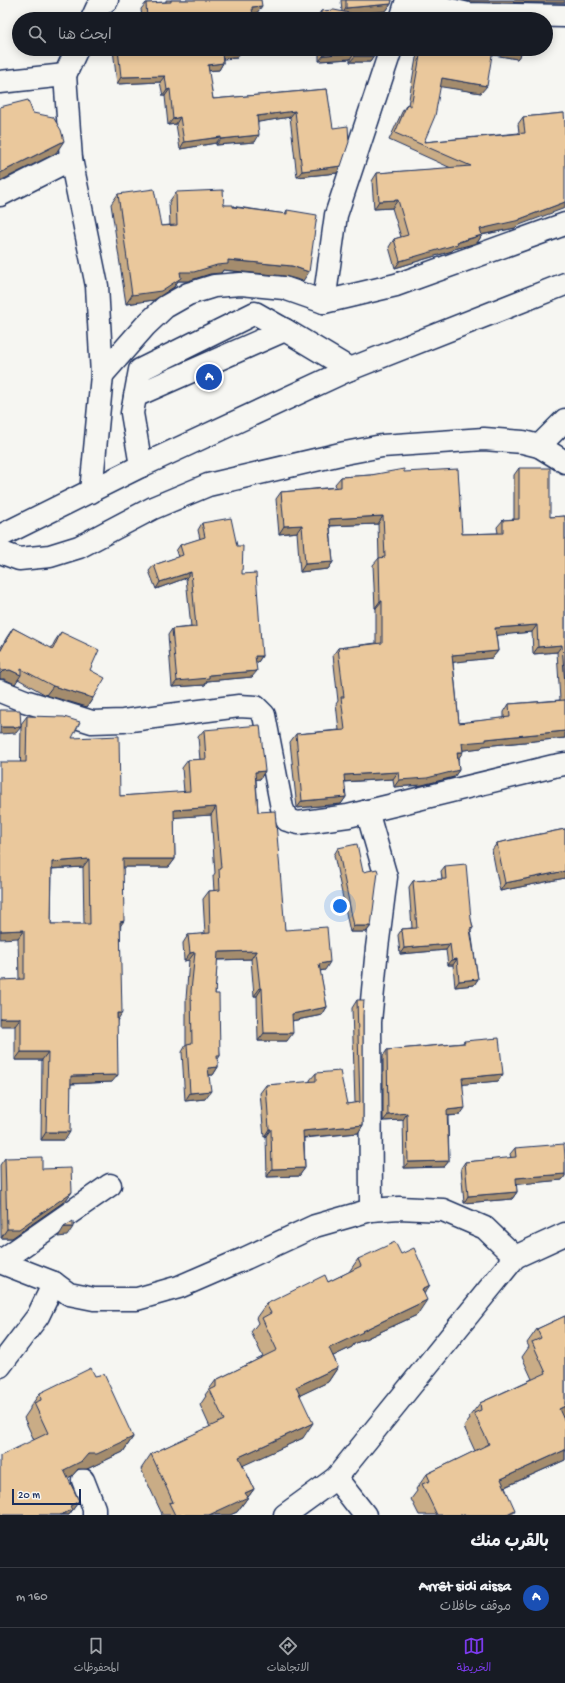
<!DOCTYPE html>
<html lang="ar">
<meta charset="utf-8">
<style>
:root{--surface:#171b24;--page:#242831;--text:#f1f3f6;--muted:#9ea1a6;--line:#363941;--accent:#7c3aed}
body{margin:0;font-family:"Gochi Hand","Playpen Sans Arabic",sans-serif;background:var(--page);color:var(--text);direction:rtl}
.scale{position:absolute;left:12px;bottom:10px;width:69px;box-sizing:border-box;padding-left:4px;border:2px solid #1b2f5e;border-top:0;font-size:11px;line-height:14px;white-space:nowrap;color:#1b2f5e;-webkit-text-stroke:3px #f6f6f2;paint-order:stroke}
.you{position:absolute;left:340px;top:906px;width:14px;height:14px;margin:-10px;border:3px solid #fff;border-radius:50%;background:#1a73e8;box-shadow:0 0 0 6px #1a73e833}
.badge{display:grid;place-items:center;width:26px;height:26px;border-radius:50%;background:var(--accent);color:#fff;font-size:13px;font-weight:700}
.pin{position:absolute;translate:-50% -50%;border:2px solid #fff;box-shadow:0 1px 4px #0006}
.list{margin:0;padding:0;list-style:none}
h2{display:flex;justify-content:space-between;align-items:center;height:52px;margin:0;padding:0 16px;font-size:17px}
h2 small{font-size:13px;font-weight:400;color:var(--muted)}
.list li{display:grid;grid-template-columns:26px 1fr auto;gap:12px;align-items:center;box-sizing:border-box;height:60px;padding:0 16px;border-top:1px solid var(--line)}
.list b{display:block;font-size:15px;white-space:nowrap}
.list p{margin:0;font-size:13px;white-space:nowrap;color:var(--muted)}
.list em{font-size:13px;font-style:normal;color:var(--muted)}
.icon{flex:none;width:22px;height:22px;fill:none;stroke:currentColor;stroke-width:2;stroke-linecap:round;stroke-linejoin:round}
.map{position:relative;flex:none;width:565px;height:1515px;overflow:hidden;direction:ltr}
.search{position:absolute;background:var(--surface);box-shadow:0 2px 10px #0003;left:12px;right:12px;top:12px;height:44px;display:flex;align-items:center;gap:10px;box-sizing:border-box;padding:0 14px;border-radius:22px;color:var(--muted);font-size:15px}
.sheet{height:112px;background:var(--surface)}
nav{display:flex;justify-content:space-around;align-items:center;box-sizing:border-box;height:56px;border-top:1px solid var(--line);background:var(--surface);font-size:11px;color:var(--muted)}
nav a{display:grid;justify-items:center;gap:2px}
nav .on{color:var(--accent)}
.map>svg:first-child{display:block}
.lines{fill:none;stroke-linecap:round;stroke-linejoin:round}
.minor-casing{stroke:#1b2f5e;stroke-width:25}
.major-casing{stroke:#1b2f5e;stroke-width:25}
.minor{stroke:#f6f6f2;stroke-width:22}
.major{stroke:#f6f6f2;stroke-width:22}
.wall{fill:#c9ac86;stroke:#1b2f5e;fill-rule:evenodd}
.shaded-wall{fill:#a48c6d;stroke:#1b2f5e}
.building{fill:#eac89c;stroke:#1b2f5e;fill-rule:evenodd}
</style>
<div class="map">
<svg width="565" height="1515" viewBox="0 0 565 1515">
<rect width="100%" height="100%" fill="#f6f6f2"/>
<filter id="ink" filterUnits="userSpaceOnUse"><feTurbulence type="fractalNoise" baseFrequency=".025" numOctaves="2"/><feDisplacementMap in="SourceGraphic" scale="8" xChannelSelector="R" yChannelSelector="G"/><feConvolveMatrix kernelMatrix="1 2 1 2 8 2 1 2 1" color-interpolation-filters="sRGB"/></filter>
<g filter="url(#ink)">
<g class="lines">
<defs>
<g id="minor">
<path d="M 408,0 L 468,14 L 565,16"/>
<path d="M 92,19 L 97,8 L 107,0"/>
<path d="M 401,19 L 407,0"/>
<path d="M 65,75 L 77,49"/>
<path d="M 0,82 L 65,75 L 71,159 L 97,286 L 102,375 L 91,492"/>
<path d="M 0,195 L 71,159"/>
<path d="M 324,302 L 336,215 L 391,49"/>
<path d="M 102,375 L 145,326 L 165,307 L 188,294 L 214,286 L 241,284 L 284,288 L 324,302 L 396,285 L 565,224"/>
<path d="M 135,396 L 285,330"/>
<path d="M 539,446 L 565,420"/>
<path d="M 141,466 L 132,413 L 140,370 L 255,313 L 285,330 L 350,369"/>
<path d="M 0,552 L 19,559 L 50,556 L 79,547 L 153,508 L 208,485 L 345,453 L 382,446 L 484,439 L 523,442 L 539,446 L 565,462"/>
<path d="M 0,691 L 25,701 L 92,722 L 123,721 L 239,706 L 256,707 L 264,715 L 282,808 L 287,820 L 298,823 L 348,816 L 554,766 L 565,764"/>
<path d="M 367,811 L 386,877 L 377,948 L 370,1022 L 371,1210"/>
<path d="M 1,1261 L 110,1185"/>
<path d="M 0,1262 L 54,1283 L 69,1294 L 94,1299 L 137,1299 L 179,1287 L 246,1258 L 315,1226 L 371,1210 L 399,1208 L 443,1210 L 485,1228 L 515,1257"/>
<path d="M 0,1366 L 38,1316 L 54,1283"/>
<path d="M 336,1478 L 365,1515"/>
<path d="M 83,1480 L 94,1508 L 94,1515"/>
<path d="M 285,1515 L 336,1478 L 515,1257 L 565,1234"/>
</g>
<path id="major" d="M 0,536 L 141,466 L 350,369 L 565,284"/>
</defs>
<use href="#minor" class="minor-casing"/>
<use href="#major" class="major-casing"/>
<use href="#minor" class="minor"/>
<use href="#major" class="major"/>
</g>
<g class="wall">
<path d="M 166,0 L 261,0 L 257,13 L 252,13 L 253,19 L 142,19 L 141,9 L 146,3 L 166,2 Z"/>
<path d="M 341,0 L 392,0 L 391,4 L 386,11 L 353,14 L 374,19 L 317,19 L 317,17 L 321,11 L 342,12 Z"/>
<path d="M 113,49 L 241,49 L 241,51 L 237,58 L 223,59 L 223,63 L 219,70 L 208,71 L 213,99 L 327,89 L 337,173 L 297,177 L 290,117 L 258,122 L 255,142 L 216,145 L 216,143 L 180,149 L 176,124 L 168,125 L 165,96 L 163,96 L 160,82 L 117,84 Z"/>
<path d="M 319,49 L 374,49 L 374,56 L 370,62 L 350,62 L 350,59 L 319,61 Z"/>
<path d="M 447,49 L 523,49 L 523,51 L 517,59 L 492,54 L 481,93 L 440,86 L 424,142 L 519,133 L 518,124 L 523,117 L 564,113 L 517,226 L 515,228 L 482,235 L 477,243 L 454,249 L 452,251 L 395,268 L 389,247 L 394,239 L 401,237 L 392,208 L 374,209 L 372,181 L 377,173 L 451,168 L 389,140 L 402,112 L 407,104 L 408,105 L 416,58 L 421,50 L 446,54 Z"/>
<path d="M 176,192 L 224,205 L 285,214 L 287,210 L 303,281 L 285,276 L 223,270 L 221,273 L 210,274 L 188,281 L 178,281 L 174,287 L 154,300 L 126,304 L 111,204 L 118,194 L 161,226 L 170,225 L 169,202 Z"/>
<path d="M 519,468 L 550,517 L 565,516 L 565,738 L 483,746 L 481,748 L 463,750 L 458,759 L 459,770 L 454,777 L 422,785 L 394,787 L 393,779 L 344,782 L 346,797 L 341,804 L 297,808 L 290,742 L 296,734 L 339,730 L 336,704 L 338,701 L 333,655 L 338,648 L 376,643 L 376,608 L 375,608 L 373,565 L 379,558 L 378,524 L 330,526 L 333,562 L 328,569 L 300,572 L 297,532 L 279,534 L 276,499 L 281,492 L 336,487 L 335,484 L 341,477 L 371,475 L 404,472 L 462,534 L 498,533 L 497,527 L 503,520 L 514,519 L 514,475 ZM 532,632 L 533,654 L 557,652 L 560,700 L 509,704 L 504,712 L 504,718 L 459,723 L 453,662 L 492,658 L 498,651 L 496,635 Z"/>
<path d="M 202,523 L 242,574 L 262,656 L 258,662 L 256,662 L 252,677 L 207,681 L 205,685 L 172,687 L 168,635 L 172,629 L 191,627 L 186,578 L 156,589 L 149,571 L 154,565 L 178,557 L 176,551 L 180,545 L 200,539 L 198,530 Z"/>
<path d="M 13,628 L 51,649 L 55,641 L 61,632 L 90,670 L 93,698 L 87,707 L 46,695 L 18,679 L 15,684 L 4,679 L 0,679 L 0,649 L 7,637 Z"/>
<path d="M 27,716 L 72,738 L 120,796 L 184,792 L 182,768 L 188,760 L 200,760 L 198,737 L 204,730 L 265,771 L 260,779 L 256,779 L 258,812 L 285,930 L 325,970 L 320,971 L 327,1007 L 322,1015 L 292,1021 L 287,1041 L 258,1041 L 257,996 L 254,996 L 251,959 L 217,960 L 215,994 L 220,1056 L 218,1059 L 218,1067 L 213,1075 L 209,1075 L 205,1099 L 185,1101 L 182,1052 L 186,1045 L 186,999 L 189,960 L 184,961 L 183,943 L 188,935 L 205,934 L 203,899 L 209,891 L 214,891 L 213,876 L 215,873 L 211,815 L 174,817 L 175,859 L 169,867 L 123,867 L 117,1021 L 112,1082 L 71,1084 L 65,1140 L 41,1140 L 42,1060 L 15,1060 L 15,1026 L 19,979 L 18,938 L 21,724 ZM 83,867 L 84,924 L 51,924 L 52,869 Z"/>
<path d="M 565,829 L 565,878 L 500,891 L 492,850 L 497,843 Z"/>
<path d="M 338,848 L 371,926 L 366,932 L 350,932 L 334,855 Z"/>
<path d="M 445,866 L 471,919 L 473,928 L 471,931 L 478,979 L 474,985 L 455,987 L 453,965 L 448,965 L 446,950 L 400,954 L 398,935 L 402,929 L 412,928 L 409,887 L 413,881 L 442,879 L 441,871 Z"/>
<path d="M 357,1000 L 363,1015 L 363,1125 L 358,1133 L 304,1138 L 305,1168 L 299,1176 L 267,1177 L 266,1136 L 264,1137 L 260,1093 L 266,1085 L 310,1082 L 310,1080 L 316,1073 L 347,1104 L 355,1103 L 352,1008 Z"/>
<path d="M 464,1041 L 503,1074 L 498,1081 L 463,1084 L 460,1115 L 448,1116 L 449,1161 L 444,1167 L 404,1168 L 403,1120 L 383,1121 L 383,1056 L 387,1050 L 463,1043 Z"/>
<path d="M 515,1148 L 565,1157 L 565,1176 L 562,1180 L 516,1184 L 517,1192 L 512,1199 L 464,1203 L 461,1168 L 465,1162 L 511,1158 L 510,1154 Z"/>
<path d="M 5,1158 L 42,1169 L 72,1192 L 65,1201 L 12,1238 L 1,1238 L 0,1165 Z"/>
<path d="M 401,1254 L 424,1294 L 417,1315 L 354,1344 L 352,1347 L 333,1356 L 338,1367 L 328,1382 L 300,1395 L 303,1438 L 243,1465 L 254,1489 L 237,1512 L 230,1515 L 161,1515 L 162,1514 L 141,1469 L 151,1454 L 210,1427 L 200,1405 L 206,1396 L 205,1395 L 216,1380 L 263,1357 L 251,1332 L 258,1323 L 256,1318 L 266,1304 L 328,1282 L 349,1272 L 358,1259 Z"/>
<path d="M 565,1316 L 565,1416 L 563,1417 L 565,1422 L 565,1460 L 505,1487 L 512,1515 L 419,1515 L 411,1499 L 417,1491 L 416,1489 L 427,1474 L 475,1451 L 464,1427 L 470,1419 L 469,1417 L 480,1403 L 532,1379 L 522,1357 L 529,1347 L 527,1343 L 537,1329 Z"/>
<path d="M 95,1376 L 133,1437 L 123,1452 L 87,1469 L 78,1469 L 72,1476 L 67,1478 L 79,1501 L 69,1515 L 0,1515 L 34,1440 L 24,1418 L 30,1409 L 30,1407 L 40,1393 Z"/>
</g>
<g class="shaded-wall">
<path d="M 463,0 L 565,0 L 565,3 L 470,2 Z"/>
<path d="M 391,4 L 386,11 L 342,15 L 346,8 Z"/>
<path d="M 262,6 L 257,13 L 247,14 L 252,7 Z"/>
<path d="M 491,49 L 511,49 L 523,51 L 517,59 L 488,54 Z"/>
<path d="M 241,51 L 237,58 L 218,59 L 222,53 Z"/>
<path d="M 354,53 L 350,59 L 319,61 L 324,55 Z"/>
<path d="M 355,56 L 374,56 L 370,62 L 350,62 Z"/>
<path d="M 223,63 L 219,70 L 203,71 L 208,65 Z"/>
<path d="M 165,76 L 160,82 L 117,84 L 121,77 Z"/>
<path d="M 442,78 L 487,86 L 481,93 L 436,86 Z"/>
<path d="M 170,89 L 165,96 L 163,96 L 167,90 Z"/>
<path d="M 295,111 L 290,117 L 253,123 L 257,116 Z"/>
<path d="M 180,117 L 176,124 L 168,125 L 173,119 Z"/>
<path d="M 259,135 L 255,142 L 216,145 L 221,139 Z"/>
<path d="M 221,137 L 216,143 L 180,149 L 184,142 Z"/>
<path d="M 64,141 L 56,153 L 0,181 L 0,174 L 2,172 Z"/>
<path d="M 341,166 L 337,173 L 297,177 L 302,171 Z"/>
<path d="M 398,200 L 392,208 L 374,209 L 379,201 Z"/>
<path d="M 565,202 L 565,208 L 517,226 L 515,228 L 475,236 L 480,229 L 520,219 Z"/>
<path d="M 482,235 L 477,243 L 454,249 L 452,251 L 395,268 L 400,261 Z"/>
<path d="M 228,260 L 292,266 L 309,272 L 303,281 L 285,276 L 223,270 L 221,273 L 210,274 L 188,281 L 178,281 L 174,287 L 154,300 L 126,304 L 132,295 L 180,272 Z"/>
<path d="M 383,516 L 378,524 L 324,526 L 329,519 Z"/>
<path d="M 302,525 L 297,532 L 279,534 L 284,526 Z"/>
<path d="M 333,562 L 328,569 L 300,572 L 305,564 Z"/>
<path d="M 191,572 L 186,578 L 156,589 L 160,582 Z"/>
<path d="M 380,601 L 382,601 L 376,608 L 375,608 Z"/>
<path d="M 537,625 L 532,632 L 490,636 L 495,628 Z"/>
<path d="M 562,645 L 557,652 L 533,654 L 538,647 Z"/>
<path d="M 498,651 L 492,658 L 447,663 L 452,655 Z"/>
<path d="M 255,656 L 262,656 L 258,662 L 251,663 Z"/>
<path d="M 10,670 L 21,675 L 15,684 L 4,679 L 0,679 L 0,674 L 3,671 Z"/>
<path d="M 257,671 L 252,677 L 207,681 L 205,685 L 172,687 L 177,681 L 209,675 Z"/>
<path d="M 53,686 L 93,698 L 87,707 L 46,695 Z"/>
<path d="M 0,727 L 21,727 L 16,733 L 0,734 Z"/>
<path d="M 565,731 L 565,738 L 483,746 L 481,748 L 457,751 L 462,743 L 486,739 Z"/>
<path d="M 457,752 L 463,752 L 458,759 Z"/>
<path d="M 459,770 L 454,777 L 422,785 L 394,787 L 399,780 Z"/>
<path d="M 265,771 L 260,779 L 249,780 L 255,772 Z"/>
<path d="M 398,772 L 393,779 L 339,782 L 344,775 Z"/>
<path d="M 346,797 L 341,804 L 297,808 L 302,801 Z"/>
<path d="M 216,807 L 211,815 L 168,818 L 174,810 Z"/>
<path d="M 89,859 L 83,867 L 46,869 L 52,862 Z"/>
<path d="M 123,859 L 175,859 L 169,867 L 117,867 Z"/>
<path d="M 565,871 L 565,878 L 500,891 L 505,883 Z"/>
<path d="M 124,921 L 118,929 L 120,922 Z"/>
<path d="M 354,926 L 371,926 L 366,932 L 350,932 Z"/>
<path d="M 24,930 L 18,938 L 0,939 L 0,931 Z"/>
<path d="M 450,944 L 446,950 L 400,954 L 404,948 Z"/>
<path d="M 256,951 L 251,959 L 212,960 L 218,952 Z"/>
<path d="M 195,952 L 189,960 L 184,961 L 190,953 Z"/>
<path d="M 457,959 L 453,965 L 448,965 L 452,960 Z"/>
<path d="M 330,962 L 325,970 L 313,972 L 319,964 Z"/>
<path d="M 478,979 L 474,985 L 455,987 L 459,981 Z"/>
<path d="M 260,988 L 262,988 L 257,996 L 254,996 Z"/>
<path d="M 327,1007 L 322,1015 L 286,1022 L 292,1014 Z"/>
<path d="M 117,1013 L 122,1013 L 117,1021 Z"/>
<path d="M 0,1018 L 21,1018 L 15,1026 L 0,1026 Z"/>
<path d="M 264,1033 L 293,1033 L 287,1041 L 258,1041 Z"/>
<path d="M 21,1052 L 48,1052 L 42,1060 L 15,1060 Z"/>
<path d="M 218,1067 L 213,1075 L 203,1075 L 208,1068 Z"/>
<path d="M 503,1074 L 498,1081 L 457,1085 L 462,1078 Z"/>
<path d="M 118,1075 L 112,1082 L 66,1084 L 71,1076 Z"/>
<path d="M 211,1091 L 205,1099 L 185,1101 L 190,1093 Z"/>
<path d="M 465,1108 L 460,1115 L 443,1116 L 447,1110 Z"/>
<path d="M 407,1113 L 403,1120 L 383,1121 L 388,1115 Z"/>
<path d="M 363,1125 L 358,1133 L 298,1138 L 303,1131 Z"/>
<path d="M 269,1129 L 271,1129 L 266,1136 L 264,1137 Z"/>
<path d="M 46,1132 L 70,1132 L 65,1140 L 41,1140 Z"/>
<path d="M 449,1161 L 444,1167 L 404,1168 L 408,1162 Z"/>
<path d="M 305,1168 L 299,1176 L 267,1177 L 272,1169 Z"/>
<path d="M 565,1174 L 565,1176 L 562,1180 L 511,1185 L 516,1178 Z"/>
<path d="M 72,1192 L 65,1201 L 12,1238 L 1,1238 L 7,1229 Z"/>
<path d="M 517,1192 L 512,1199 L 464,1203 L 468,1196 Z"/>
<path d="M 64,1227 L 73,1227 L 67,1236 L 58,1237 Z"/>
<path d="M 430,1285 L 420,1300 L 422,1289 Z"/>
<path d="M 427,1300 L 417,1315 L 354,1344 L 352,1347 L 319,1363 L 329,1348 L 362,1331 Z"/>
<path d="M 338,1367 L 328,1382 L 286,1402 L 296,1387 Z"/>
<path d="M 565,1406 L 565,1416 L 549,1423 L 559,1409 Z"/>
<path d="M 313,1423 L 303,1438 L 229,1472 L 239,1457 Z"/>
<path d="M 133,1437 L 123,1452 L 87,1469 L 78,1469 L 72,1476 L 53,1484 L 64,1470 L 88,1454 Z"/>
<path d="M 565,1450 L 565,1460 L 491,1493 L 501,1479 Z"/>
<path d="M 254,1489 L 237,1512 L 230,1515 L 209,1515 L 245,1493 Z"/>
<path d="M 79,1501 L 69,1515 L 60,1515 L 70,1506 Z"/>
<path d="M 515,1510 L 512,1515 L 506,1515 L 507,1514 Z"/>
</g>
<g class="building">
<path d="M 171,0 L 261,0 L 262,6 L 252,7 L 253,19 L 147,19 L 146,3 L 171,2 Z"/>
<path d="M 346,0 L 392,0 L 391,4 L 346,8 Z"/>
<path d="M 334,10 L 374,18 L 374,19 L 321,19 L 321,11 Z"/>
<path d="M 118,49 L 241,49 L 241,51 L 222,53 L 223,63 L 208,65 L 213,99 L 327,89 L 333,128 L 348,126 L 349,142 L 341,166 L 302,171 L 295,111 L 257,116 L 259,135 L 221,139 L 221,137 L 184,142 L 180,117 L 173,119 L 170,89 L 167,90 L 165,76 L 121,77 Z"/>
<path d="M 323,49 L 374,49 L 374,56 L 355,56 L 354,53 L 324,55 Z"/>
<path d="M 451,49 L 493,49 L 487,86 L 442,78 L 435,116 L 424,142 L 525,133 L 523,117 L 564,113 L 565,124 L 565,202 L 520,219 L 520,220 L 480,229 L 482,235 L 457,242 L 458,244 L 400,261 L 394,239 L 408,235 L 398,200 L 379,201 L 377,173 L 471,166 L 395,133 L 407,104 L 411,106 L 421,50 L 450,55 Z"/>
<path d="M 511,49 L 523,49 L 523,51 Z"/>
<path d="M 28,100 L 33,113 L 53,117 L 61,130 L 64,141 L 2,172 L 0,174 L 0,107 Z"/>
<path d="M 154,189 L 161,226 L 177,225 L 176,192 L 223,190 L 224,205 L 233,205 L 233,207 L 287,214 L 287,210 L 317,215 L 309,272 L 292,266 L 228,260 L 228,264 L 217,265 L 194,272 L 180,272 L 181,278 L 161,291 L 132,295 L 118,194 Z"/>
<path d="M 519,468 L 550,468 L 550,517 L 565,516 L 565,685 L 562,645 L 538,647 L 537,625 L 495,628 L 498,651 L 452,655 L 459,723 L 510,717 L 509,704 L 565,700 L 565,731 L 486,739 L 486,741 L 462,743 L 463,752 L 457,752 L 459,770 L 427,778 L 399,780 L 398,772 L 344,775 L 346,797 L 302,801 L 296,734 L 345,730 L 341,697 L 344,697 L 338,648 L 382,643 L 382,601 L 380,601 L 379,558 L 385,557 L 383,516 L 329,519 L 333,562 L 305,564 L 302,525 L 284,526 L 281,492 L 341,487 L 341,477 L 371,475 L 404,469 L 404,472 L 458,469 L 462,534 L 503,533 L 503,520 L 519,519 Z"/>
<path d="M 231,518 L 237,546 L 243,546 L 242,574 L 256,573 L 262,656 L 255,656 L 257,671 L 209,675 L 209,678 L 177,681 L 172,629 L 196,627 L 191,572 L 160,582 L 154,565 L 183,555 L 180,545 L 205,537 L 202,523 Z"/>
<path d="M 13,628 L 53,649 L 61,632 L 99,650 L 90,670 L 105,678 L 93,698 L 53,686 L 21,669 L 21,675 L 10,670 L 3,671 L 0,669 L 0,652 Z"/>
<path d="M 0,710 L 20,710 L 21,727 L 0,727 Z"/>
<path d="M 27,716 L 64,717 L 80,722 L 72,738 L 119,736 L 120,796 L 190,791 L 188,760 L 206,759 L 204,730 L 260,725 L 265,771 L 255,772 L 258,812 L 275,811 L 285,930 L 327,927 L 330,962 L 319,964 L 327,1007 L 292,1014 L 293,1033 L 264,1033 L 262,988 L 260,988 L 256,951 L 218,952 L 215,994 L 219,994 L 220,1056 L 217,1056 L 218,1067 L 208,1068 L 211,1091 L 190,1093 L 187,1044 L 192,1043 L 191,991 L 195,952 L 190,953 L 188,935 L 210,933 L 209,891 L 220,890 L 219,869 L 221,868 L 216,807 L 174,810 L 175,859 L 123,859 L 124,921 L 120,922 L 122,1013 L 117,1013 L 118,1075 L 71,1076 L 70,1132 L 46,1132 L 48,1052 L 21,1052 L 21,1018 L 0,1018 L 0,980 L 24,979 L 24,930 L 0,931 L 0,762 L 26,762 ZM 89,859 L 90,924 L 51,924 L 52,862 Z"/>
<path d="M 565,829 L 565,871 L 505,883 L 497,843 Z"/>
<path d="M 357,844 L 363,872 L 377,869 L 378,872 L 371,926 L 354,926 L 338,848 Z"/>
<path d="M 466,864 L 471,919 L 473,928 L 470,929 L 478,979 L 459,981 L 457,959 L 452,960 L 450,944 L 404,948 L 402,929 L 417,928 L 413,881 L 446,879 L 445,866 Z"/>
<path d="M 357,1000 L 364,1000 L 363,1015 L 363,1125 L 303,1131 L 305,1168 L 272,1169 L 271,1129 L 269,1129 L 266,1085 L 316,1081 L 316,1073 L 340,1071 L 347,1104 L 360,1102 Z"/>
<path d="M 499,1038 L 503,1074 L 462,1078 L 465,1108 L 447,1110 L 449,1161 L 408,1162 L 407,1113 L 388,1115 L 387,1050 L 465,1043 L 464,1041 Z"/>
<path d="M 564,1144 L 565,1157 L 565,1174 L 516,1178 L 517,1192 L 468,1196 L 465,1162 L 516,1157 L 515,1148 Z"/>
<path d="M 42,1157 L 42,1169 L 71,1168 L 72,1192 L 19,1229 L 7,1229 L 5,1158 Z"/>
<path d="M 73,1221 L 73,1227 L 64,1227 Z"/>
<path d="M 395,1242 L 401,1254 L 414,1248 L 430,1285 L 422,1289 L 427,1300 L 362,1331 L 363,1332 L 329,1348 L 338,1367 L 296,1387 L 313,1423 L 239,1457 L 254,1489 L 245,1493 L 248,1497 L 209,1515 L 175,1515 L 169,1503 L 173,1502 L 151,1454 L 224,1420 L 210,1390 L 216,1387 L 216,1380 L 277,1350 L 262,1318 L 271,1313 L 266,1304 L 325,1275 L 328,1282 L 361,1266 L 358,1259 Z"/>
<path d="M 565,1316 L 565,1406 L 559,1409 L 565,1422 L 565,1450 L 501,1479 L 515,1510 L 507,1514 L 507,1515 L 437,1515 L 422,1484 L 430,1481 L 427,1474 L 489,1444 L 474,1413 L 481,1410 L 480,1403 L 546,1373 L 532,1342 L 541,1338 L 537,1329 Z"/>
<path d="M 91,1368 L 95,1376 L 104,1374 L 133,1437 L 97,1454 L 88,1454 L 82,1461 L 64,1470 L 79,1501 L 70,1506 L 72,1510 L 60,1515 L 0,1515 L 0,1456 L 48,1433 L 34,1403 L 41,1400 L 40,1393 Z"/>
</g>
</g>
</svg>
<div class="scale">20 m</div>
<div class="you"></div>
<div class="pin badge" style="left:209px;top:377px;background:#1a4fb4">A</div>
<div class="search"><svg class="icon" aria-label="search" viewBox="0 0 24 24"><circle cx="10" cy="10" r="6"/><path d="M15 15l6 6"/></svg>ابحث هنا</div>
</div>
<section class="sheet">
<h2>بالقرب منك<small></small></h2>
<ul class="list">
<li><span class="badge" style="background:#1a4fb4">A</span><div><b>Arrêt sidi aissa</b><p>موقف حافلات</p></div><em>160 m</em></li>
</ul>
</section>
<nav>
<a class="on"><svg class="icon" aria-label="map" viewBox="0 0 24 24"><path d="M3 6l6-2 6 2 6-2v14l-6 2-6-2-6 2zM9 4v14M15 6v14"/></svg>الخريطة</a>
<a><svg class="icon" aria-label="directions" viewBox="0 0 24 24"><path d="M12 3l9 9-9 9-9-9zM9 14v-3h6M13 9l2 2-2 2"/></svg>الاتجاهات</a>
<a><svg class="icon" aria-label="saved" viewBox="0 0 24 24"><path d="M7 4h10v16l-5-4-5 4z"/></svg>المحفوظات</a>
</nav>
